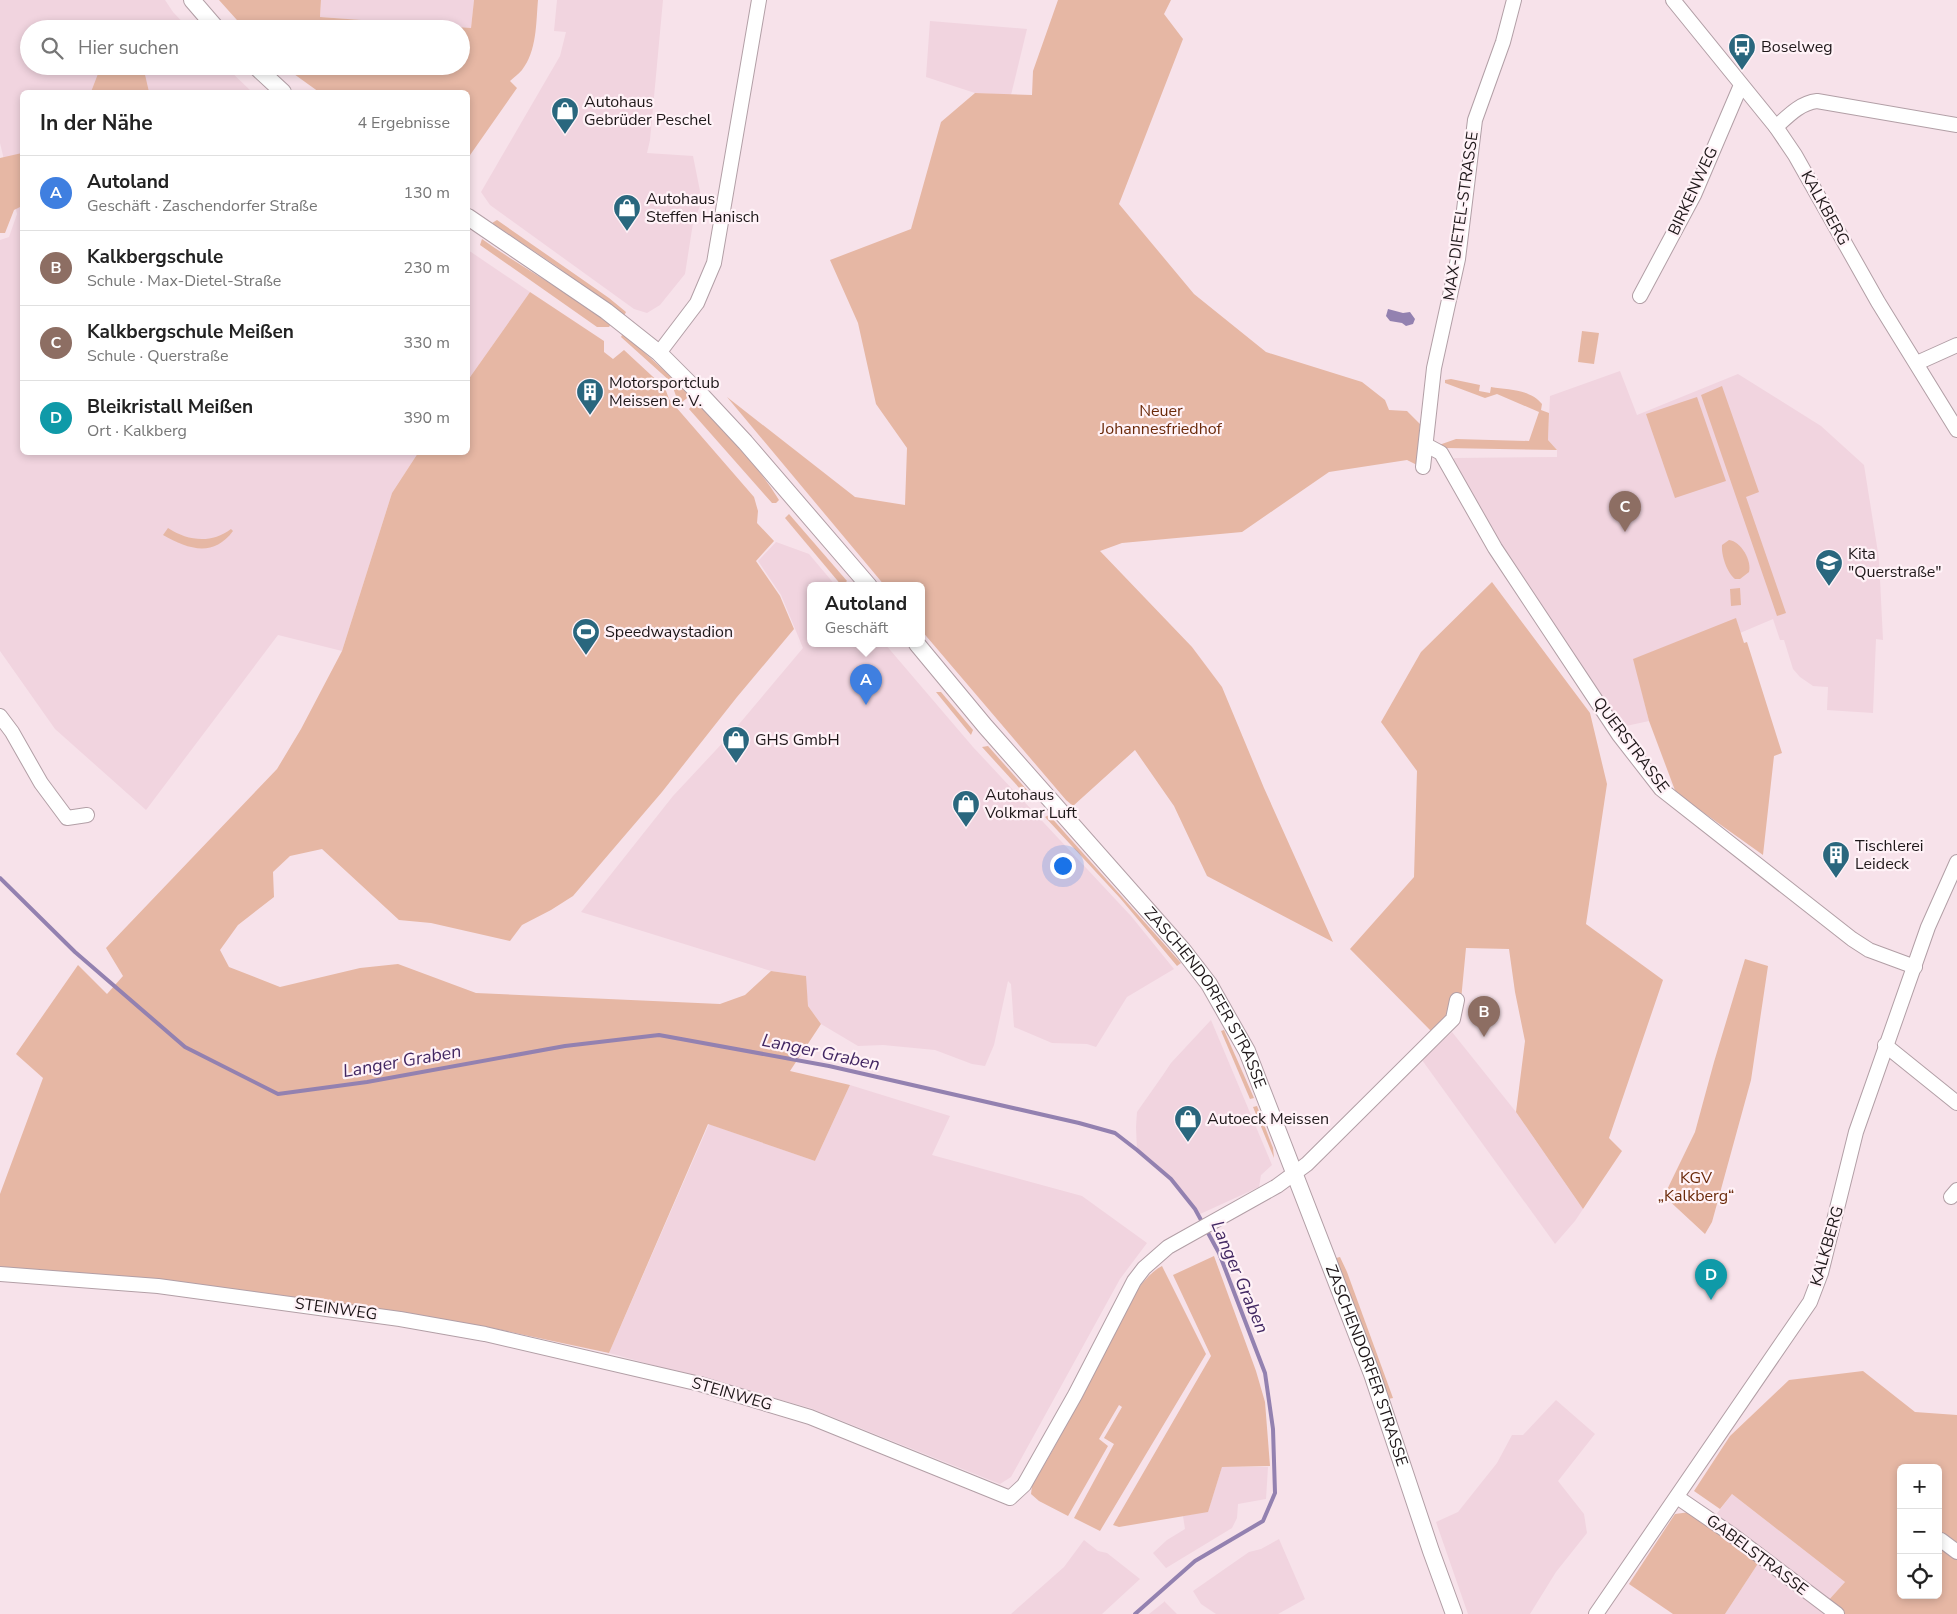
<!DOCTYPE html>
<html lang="de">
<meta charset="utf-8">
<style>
:root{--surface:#fff;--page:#f6f6f6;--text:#222;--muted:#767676;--line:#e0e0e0;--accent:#d93025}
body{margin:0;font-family:"Nunito Sans",sans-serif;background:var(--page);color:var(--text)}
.controls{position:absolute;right:15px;bottom:15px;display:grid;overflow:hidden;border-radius:8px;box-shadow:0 2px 8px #0003}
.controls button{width:45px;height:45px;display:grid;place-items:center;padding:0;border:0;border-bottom:1px solid var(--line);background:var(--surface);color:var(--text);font:25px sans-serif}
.you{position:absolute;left:1062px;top:865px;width:18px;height:18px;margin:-12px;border:4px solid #fff;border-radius:50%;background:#1a73e8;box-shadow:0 0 0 8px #1a73e833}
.badge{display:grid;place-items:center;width:32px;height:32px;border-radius:50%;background:var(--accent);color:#fff;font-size:16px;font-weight:700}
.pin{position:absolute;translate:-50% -41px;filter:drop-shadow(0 1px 2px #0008)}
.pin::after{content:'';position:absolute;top:26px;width:18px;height:15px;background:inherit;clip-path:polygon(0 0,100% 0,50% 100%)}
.popup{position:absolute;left:807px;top:582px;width:118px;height:65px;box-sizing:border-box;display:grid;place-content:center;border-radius:8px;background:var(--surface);filter:drop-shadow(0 1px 4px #0005);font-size:16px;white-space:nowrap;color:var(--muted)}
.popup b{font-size:19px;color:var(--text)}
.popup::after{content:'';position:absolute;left:50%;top:100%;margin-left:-10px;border:10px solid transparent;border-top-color:var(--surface)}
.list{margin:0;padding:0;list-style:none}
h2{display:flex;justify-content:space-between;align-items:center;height:65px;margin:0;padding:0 20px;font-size:21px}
h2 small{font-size:16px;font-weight:400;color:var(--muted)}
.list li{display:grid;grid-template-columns:32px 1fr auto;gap:15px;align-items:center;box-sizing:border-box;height:75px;padding:0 20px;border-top:1px solid var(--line)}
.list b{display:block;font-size:19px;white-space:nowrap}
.list p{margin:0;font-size:16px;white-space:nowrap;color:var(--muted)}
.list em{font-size:16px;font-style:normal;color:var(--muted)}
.icon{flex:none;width:28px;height:28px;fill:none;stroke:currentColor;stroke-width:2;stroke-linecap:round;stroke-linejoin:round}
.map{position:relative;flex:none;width:1957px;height:1614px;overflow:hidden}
.search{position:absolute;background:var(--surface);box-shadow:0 2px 8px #0003;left:20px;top:20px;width:450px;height:55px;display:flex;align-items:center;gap:12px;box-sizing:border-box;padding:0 18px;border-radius:28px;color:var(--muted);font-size:19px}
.panel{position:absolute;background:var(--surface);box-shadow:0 2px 8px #0003;left:20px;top:90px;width:450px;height:365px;border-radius:8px}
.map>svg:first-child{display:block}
.built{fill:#f1d4df}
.green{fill:#e6b7a4;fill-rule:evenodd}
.water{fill:#9381b0}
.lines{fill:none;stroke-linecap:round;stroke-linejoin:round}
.stream{stroke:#9381b0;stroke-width:4}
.minor-casing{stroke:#b29fa6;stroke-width:16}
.tertiary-casing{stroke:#b29fa6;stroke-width:18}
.minor{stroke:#fff;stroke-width:14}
.tertiary{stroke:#fff;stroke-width:16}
.labels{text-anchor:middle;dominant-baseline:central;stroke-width:4.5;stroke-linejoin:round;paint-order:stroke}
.poi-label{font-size:16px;fill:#1e1719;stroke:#fff2f7;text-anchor:start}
.street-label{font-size:16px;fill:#1e1719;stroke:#fff2f7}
.park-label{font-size:16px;fill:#6a2909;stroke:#fff2f7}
.water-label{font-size:18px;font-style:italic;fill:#422762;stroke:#fff2f7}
</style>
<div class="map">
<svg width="1957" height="1614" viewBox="0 0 1957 1614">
<rect width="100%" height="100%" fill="#f7e2ea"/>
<g class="built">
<path d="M 0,0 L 165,0 L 173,12 L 189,29 L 29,29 L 29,66 L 225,66 L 252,92 L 22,92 L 22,452 L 418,453 L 392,493 L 342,651 L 278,635 L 146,810 L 55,729 L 0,651 L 0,240 L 9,237 L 17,214 L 0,143 Z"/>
<path d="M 321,0 L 474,0 L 471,28 L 320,17 Z"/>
<path d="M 557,0 L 663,0 L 650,140 L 647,153 L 693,156 L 702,201 L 693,223 L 685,274 L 660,305 L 647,313 L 634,309 L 490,205 L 481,192 L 560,56 L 566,32 L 554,31 Z"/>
<path d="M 930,21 L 1027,29 L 1011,95 L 975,93 L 926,77 Z"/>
<path d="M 468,250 L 530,292 L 468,380 Z"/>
<path d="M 1620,371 L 1637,415 L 1738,374 L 1821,426 L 1864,465 L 1879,559 L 1883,640 L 1876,639 L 1873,713 L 1827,710 L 1828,687 L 1813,686 L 1800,677 L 1793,669 L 1784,640 L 1780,640 L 1773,619 L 1740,633 L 1736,619 L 1634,659 L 1649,721 L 1626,726 L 1621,725 L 1616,720 L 1508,559 L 1453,467 L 1454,458 L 1557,457 L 1557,450 L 1548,440 L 1550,396 Z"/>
<path d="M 776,542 L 809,554 L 836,586 L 811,586 L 811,644 L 885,644 L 973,747 L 1131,916 L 1174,969 L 1127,997 L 1096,1047 L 1087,1044 L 1052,1043 L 1014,1027 L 1011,984 L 1008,981 L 994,1045 L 985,1066 L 972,1064 L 935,1050 L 883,1045 L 858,1046 L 821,1024 L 808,1006 L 805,976 L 771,971 L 581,912 L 673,796 L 729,736 L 803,648 L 781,595 L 758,561 Z"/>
<path d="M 1211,1020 L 1272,1165 L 1261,1175 L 1259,1187 L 1198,1215 L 1171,1179 L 1137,1150 L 1136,1127 L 1137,1112 L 1163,1075 L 1171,1063 Z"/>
<path d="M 1452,1032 L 1516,1112 L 1583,1209 L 1575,1221 L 1555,1244 L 1422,1060 Z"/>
<path d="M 850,1085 L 950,1116 L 932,1155 L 1082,1196 L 1147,1243 L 1120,1279 L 1011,1477 L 1000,1484 L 810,1408 L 609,1353 L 709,1124 L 815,1161 Z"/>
<path d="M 1556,1400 L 1595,1434 L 1558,1481 L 1584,1514 L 1587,1533 L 1556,1572 L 1530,1614 L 1468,1614 L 1436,1522 L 1458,1512 L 1497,1463 L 1512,1435 L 1523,1435 Z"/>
<path d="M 1222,1467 L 1268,1467 L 1266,1499 L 1238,1504 L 1237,1518 L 1232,1528 L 1166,1568 L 1153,1553 L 1167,1540 L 1185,1529 L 1183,1516 L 1208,1511 Z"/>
<path d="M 1732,1494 L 1845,1582 L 1827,1602 L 1831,1614 L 1725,1614 L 1759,1562 L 1708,1525 Z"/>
<path d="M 1279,1539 L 1305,1599 L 1278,1614 L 1216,1614 L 1201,1604 L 1193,1591 L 1249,1552 L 1261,1549 Z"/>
<path d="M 1084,1540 L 1098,1551 L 1107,1553 L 1140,1579 L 1102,1614 L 1011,1614 L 1064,1567 Z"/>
<path d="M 1164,1601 L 1177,1614 L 1149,1614 L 1164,1602 Z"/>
</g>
<g class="green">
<path d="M 219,0 L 321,0 L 320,17 L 471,28 L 474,0 L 538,0 C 536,23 537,51 522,70 C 519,74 514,77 510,81 L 517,88 L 468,158 L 468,92 L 319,92 L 294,74 L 295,66 L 461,66 L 461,29 L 245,29 Z"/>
<path d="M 1058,0 L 1171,0 L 1164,14 L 1183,39 L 1119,204 L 1194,294 L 1266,352 L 1362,382 L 1385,400 L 1389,410 L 1407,411 L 1420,424 L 1417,465 L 1407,460 L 1329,472 L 1242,532 L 1122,543 L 1100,551 L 1192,647 L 1222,687 L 1264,788 L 1333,942 L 1207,876 L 1174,806 L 1135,750 L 1073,806 L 1066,800 L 921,630 L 921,586 L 885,586 L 727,397 L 855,497 L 905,505 L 907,448 L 876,404 L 858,323 L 830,260 L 911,229 L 941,122 L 975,93 L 1032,95 L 1033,71 Z"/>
<path d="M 101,66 L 143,66 L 149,92 L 91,92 Z"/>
<path d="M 22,153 L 22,206 L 14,210 L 5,233 L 0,233 L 0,158 Z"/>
<path d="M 497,220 L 609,298 L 626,312 L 624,316 L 556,266 L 492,223 Z"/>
<path d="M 482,239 C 524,269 570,293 611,324 L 609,327 L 597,327 L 480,245 Z"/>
<path d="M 530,292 L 604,341 L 604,352 L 613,359 L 624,350 L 665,388 L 669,399 L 754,497 L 758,511 L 757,523 L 774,541 L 756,561 L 780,596 L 794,629 L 737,697 L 662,792 L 573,896 L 551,910 L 522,925 L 510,941 L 431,923 L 399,920 L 322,849 L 290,856 L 273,872 L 274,897 L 238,925 L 220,950 L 229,967 L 280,987 L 360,968 L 398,964 L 476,993 L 720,1004 L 745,995 L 771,971 L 806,976 L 808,1006 L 821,1024 L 790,1071 L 850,1085 L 815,1161 L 708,1124 L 609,1353 L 492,1328 L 310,1300 L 159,1280 L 0,1268 L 0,1194 L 43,1078 L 16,1054 L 78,965 L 107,994 L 123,976 L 106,948 L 277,769 L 301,729 L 342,651 L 392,493 L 418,453 L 468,452 L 468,380 Z"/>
<path d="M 1582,331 L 1599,333 L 1594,364 L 1578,362 Z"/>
<path d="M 623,333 L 691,395 L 682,402 L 676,396 L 671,382 L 621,337 Z"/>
<path d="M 1451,379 L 1480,385 L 1479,391 L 1490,393 L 1491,387 C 1509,390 1530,389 1542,404 L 1541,410 L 1549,413 L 1548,440 L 1557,450 L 1446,448 L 1439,445 L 1456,439 L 1529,441 L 1539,412 L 1497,394 L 1485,398 L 1445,383 L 1445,380 Z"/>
<path d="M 1722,386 L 1759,492 L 1746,497 L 1786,613 L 1777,616 L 1701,395 Z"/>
<path d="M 1697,397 L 1726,481 L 1675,498 L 1646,414 Z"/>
<path d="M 697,401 C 726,433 756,463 779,500 L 776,503 L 772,503 L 689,409 Z"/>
<path d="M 789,514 L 847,581 L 842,586 L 785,518 Z"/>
<path d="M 168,528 C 188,541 211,544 231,529 L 233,531 C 213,558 188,549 163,535 Z"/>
<path d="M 1729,540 C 1741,541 1752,561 1749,572 L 1740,579 L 1735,579 C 1727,573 1721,555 1722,545 Z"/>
<path d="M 1492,582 L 1590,713 L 1607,784 L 1586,924 L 1663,980 L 1609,1138 L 1622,1151 L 1583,1209 L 1516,1112 L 1525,1041 L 1515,992 L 1509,949 L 1466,948 L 1461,1000 L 1431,1031 L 1350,949 L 1414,877 L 1417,771 L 1381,722 L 1421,652 Z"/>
<path d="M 1740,588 L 1741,605 L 1731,606 L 1730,589 Z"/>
<path d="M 1736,618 L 1744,643 L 1747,642 L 1782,753 L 1774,756 L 1763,855 L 1676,793 L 1649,721 L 1633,659 Z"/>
<path d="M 936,692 L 941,692 L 973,730 L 971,735 Z"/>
<path d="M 988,746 L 1035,799 L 1032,802 L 982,747 Z"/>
<path d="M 1049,815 L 1181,963 L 1177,966 L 1120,898 L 1045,817 Z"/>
<path d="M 1745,959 L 1768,966 L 1751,1080 L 1712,1222 L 1705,1234 L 1664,1196 L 1695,1132 L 1714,1062 Z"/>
<path d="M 1224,1030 L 1254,1098 L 1250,1099 L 1221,1031 Z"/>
<path d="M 1257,1106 L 1273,1148 L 1274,1158 L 1253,1107 Z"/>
<path d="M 1214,1256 L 1256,1371 L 1265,1402 L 1270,1466 L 1222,1467 L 1208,1512 L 1119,1527 L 1113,1525 L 1211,1356 L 1173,1275 Z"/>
<path d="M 1340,1257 L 1347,1272 L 1393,1398 L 1388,1399 L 1336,1258 Z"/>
<path d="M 1162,1266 L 1206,1354 L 1100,1531 L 1074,1518 L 1114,1444 L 1104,1438 L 1122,1407 L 1119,1405 L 1099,1439 L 1108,1446 L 1068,1516 L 1039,1501 L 1031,1494 L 1032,1486 C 1041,1469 1052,1453 1060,1436 C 1079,1397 1126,1284 1162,1266 Z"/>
<path d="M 1863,1371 L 1915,1412 L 1957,1415 L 1957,1614 L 1842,1614 L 1827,1602 L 1845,1582 L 1732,1494 L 1720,1509 L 1694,1491 L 1730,1436 L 1789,1380 ZM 1901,1468 L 1938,1468 L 1938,1595 L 1901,1595 Z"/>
<path d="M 1690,1512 L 1759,1562 L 1725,1614 L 1673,1614 L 1629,1584 L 1675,1514 Z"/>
</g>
<path class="water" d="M 1388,309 L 1403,313 L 1410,312 L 1415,319 L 1413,324 L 1406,326 L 1402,323 L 1390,321 L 1386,316 Z"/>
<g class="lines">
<path class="stream" d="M 0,878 L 75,952 L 185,1047 L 278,1094 L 367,1082 L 565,1046 L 659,1035 L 829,1066 L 1079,1123 L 1115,1133 L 1137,1150 L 1171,1179 L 1195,1209 L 1219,1253 L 1265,1373 L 1273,1429 L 1275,1493 L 1263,1521 L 1195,1561 L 1135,1614"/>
<defs>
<g id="minor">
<path d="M 1673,0 L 1776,127 L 1795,155 L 1878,302 L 1957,430"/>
<path d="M 1776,127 C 1788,116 1800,103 1817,101 L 1957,125"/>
<path d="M 1640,296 L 1694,195 L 1741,85"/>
<path d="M 659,353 L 697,303 L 714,263 L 759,0"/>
<path d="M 1917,363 L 1957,345"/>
<path d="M 1426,445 L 1441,453 L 1495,548 L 1619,735 L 1661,789 L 1852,939 L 1869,950 L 1915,967"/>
<path d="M 1423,467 L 1434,368 L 1458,259 L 1475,120 L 1503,42 L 1514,0"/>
<path d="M 0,716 L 12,732 L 41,783 L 67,818 L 87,815"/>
<path d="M 1885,1045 L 1957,1103"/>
<path d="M 1951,1197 L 1957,1190"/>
<path d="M 0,1274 L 158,1286 L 400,1319 L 485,1334 L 700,1384 L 810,1417 L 1010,1498 L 1024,1485 L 1075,1395 L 1134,1281 L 1144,1268 L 1168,1247 L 1277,1186 L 1307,1164 L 1453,1019 L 1457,1000"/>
<path d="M 1677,1497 L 1731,1534 L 1837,1614"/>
<path d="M 1938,1540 L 1941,1540 L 1957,1552"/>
<path d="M 1596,1614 L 1810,1302 L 1821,1273 L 1856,1132 L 1928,927 L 1957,862"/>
</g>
<g id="tertiary">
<path d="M 192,0 L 217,29"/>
<path d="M 255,66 L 283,92"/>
<path d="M 468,217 L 606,311 L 659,353 L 703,397 L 745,442 L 869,586"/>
<path id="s1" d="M 917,644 L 985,726 L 1182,949 L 1209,984 L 1247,1051 L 1372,1374 L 1431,1551 L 1454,1614"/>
</g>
</defs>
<use href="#minor" class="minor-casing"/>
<use href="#tertiary" class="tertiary-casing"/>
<use href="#minor" class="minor"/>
<use href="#tertiary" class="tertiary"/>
</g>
<defs>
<symbol id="bus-pin" viewBox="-11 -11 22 30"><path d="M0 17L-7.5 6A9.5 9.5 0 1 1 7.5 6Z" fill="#2a677e" stroke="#fff2f7"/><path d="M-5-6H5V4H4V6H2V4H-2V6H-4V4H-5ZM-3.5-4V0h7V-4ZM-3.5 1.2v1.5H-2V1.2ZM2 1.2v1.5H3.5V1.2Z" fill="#fff"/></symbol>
<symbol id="shop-pin" viewBox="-11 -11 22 30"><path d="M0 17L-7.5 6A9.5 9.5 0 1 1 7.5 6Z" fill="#2a677e" stroke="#fff2f7"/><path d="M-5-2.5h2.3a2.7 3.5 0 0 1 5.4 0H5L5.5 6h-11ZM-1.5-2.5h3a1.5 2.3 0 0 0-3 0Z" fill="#fff"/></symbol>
<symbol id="building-pin" viewBox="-11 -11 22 30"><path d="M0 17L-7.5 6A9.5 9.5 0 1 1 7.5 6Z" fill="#2a677e" stroke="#fff2f7"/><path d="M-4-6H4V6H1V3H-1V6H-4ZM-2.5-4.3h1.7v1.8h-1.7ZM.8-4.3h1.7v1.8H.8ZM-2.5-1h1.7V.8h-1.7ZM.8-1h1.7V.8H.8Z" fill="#fff"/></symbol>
<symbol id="school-pin" viewBox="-11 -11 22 30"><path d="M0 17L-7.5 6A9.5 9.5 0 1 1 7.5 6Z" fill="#2a677e" stroke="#fff2f7"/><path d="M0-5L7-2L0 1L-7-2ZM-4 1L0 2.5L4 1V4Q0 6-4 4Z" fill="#fff"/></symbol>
<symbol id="stadium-pin" viewBox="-11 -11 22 30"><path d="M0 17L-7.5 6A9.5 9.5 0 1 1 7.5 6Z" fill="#2a677e" stroke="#fff2f7"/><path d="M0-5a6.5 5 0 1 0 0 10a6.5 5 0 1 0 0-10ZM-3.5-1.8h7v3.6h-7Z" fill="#fff"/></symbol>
</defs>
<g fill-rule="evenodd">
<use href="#bus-pin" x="1726" y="31" width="32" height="43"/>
<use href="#shop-pin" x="549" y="95" width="32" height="43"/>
<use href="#shop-pin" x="611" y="192" width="32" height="43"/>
<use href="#building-pin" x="574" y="376" width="32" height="43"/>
<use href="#school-pin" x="1813" y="547" width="32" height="43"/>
<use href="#stadium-pin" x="570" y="616" width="32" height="43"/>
<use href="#shop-pin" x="720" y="724" width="32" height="43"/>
<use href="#shop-pin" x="950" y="788" width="32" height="43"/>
<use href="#building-pin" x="1820" y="839" width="32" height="43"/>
<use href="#shop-pin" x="1172" y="1103" width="32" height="43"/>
</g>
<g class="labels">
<g class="poi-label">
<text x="1761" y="47">Boselweg</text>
<text x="584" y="102">Autohaus<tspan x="584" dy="18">Gebrüder Peschel</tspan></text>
<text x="646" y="199">Autohaus<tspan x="646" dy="18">Steffen Hanisch</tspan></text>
<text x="609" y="383">Motorsportclub<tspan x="609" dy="18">Meissen e. V.</tspan></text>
<text x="1848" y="554">Kita<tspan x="1848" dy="18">"Querstraße"</tspan></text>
<text x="605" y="632">Speedwaystadion</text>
<text x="755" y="740">GHS GmbH</text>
<text x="985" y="795">Autohaus<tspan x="985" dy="18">Volkmar Luft</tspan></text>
<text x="1855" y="846">Tischlerei<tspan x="1855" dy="18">Leideck</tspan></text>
<text x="1207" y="1119">Autoeck Meissen</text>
</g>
<g class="street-label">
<text transform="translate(1693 191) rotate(-65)">BIRKENWEG</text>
<text transform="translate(1825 208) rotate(61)">KALKBERG</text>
<text transform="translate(1461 216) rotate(-82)">MAX-DIETEL-STRASSE</text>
<text transform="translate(1631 745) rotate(53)">QUERSTRASSE</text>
<text stroke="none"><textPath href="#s1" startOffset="458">ZASCHENDORFER STRASSE</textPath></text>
<text transform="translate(1827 1246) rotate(-74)">KALKBERG</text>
<text transform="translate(336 1309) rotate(8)">STEINWEG</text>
<text stroke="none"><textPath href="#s1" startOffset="862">ZASCHENDORFER STRASSE</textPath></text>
<text transform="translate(732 1394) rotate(16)">STEINWEG</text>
<text transform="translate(1757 1555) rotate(37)">GABELSTRASSE</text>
</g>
<g class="park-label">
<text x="1161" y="411">Neuer<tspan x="1161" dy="18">Johannesfriedhof</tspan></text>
<text x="1696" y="1178">KGV<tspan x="1696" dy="18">„Kalkberg“</tspan></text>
</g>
<g class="water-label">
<text transform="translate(821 1052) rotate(12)">Langer Graben</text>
<text transform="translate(402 1061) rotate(-10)">Langer Graben</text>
<text transform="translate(1240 1277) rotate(67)">Langer Graben</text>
</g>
</g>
</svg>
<div class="controls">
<button>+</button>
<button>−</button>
<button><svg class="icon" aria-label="locate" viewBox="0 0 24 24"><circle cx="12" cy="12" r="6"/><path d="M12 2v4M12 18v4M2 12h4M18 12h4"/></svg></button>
</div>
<div class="you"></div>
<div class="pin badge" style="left:866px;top:705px;background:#3f7fe0">A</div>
<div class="popup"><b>Autoland</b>Geschäft</div>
<div class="pin badge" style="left:1484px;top:1037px;background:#8d6e63">B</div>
<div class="pin badge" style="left:1625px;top:532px;background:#8d6e63">C</div>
<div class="pin badge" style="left:1711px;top:1300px;background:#0f9aa8">D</div>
<div class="search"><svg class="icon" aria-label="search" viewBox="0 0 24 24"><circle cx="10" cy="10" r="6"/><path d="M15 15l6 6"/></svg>Hier suchen</div>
<section class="panel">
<h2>In der Nähe<small>4 Ergebnisse</small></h2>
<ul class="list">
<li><span class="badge" style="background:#3f7fe0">A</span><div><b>Autoland</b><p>Geschäft · Zaschendorfer Straße</p></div><em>130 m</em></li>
<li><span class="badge" style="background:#8d6e63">B</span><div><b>Kalkbergschule</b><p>Schule · Max-Dietel-Straße</p></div><em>230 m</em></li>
<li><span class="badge" style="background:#8d6e63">C</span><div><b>Kalkbergschule Meißen</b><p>Schule · Querstraße</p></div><em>330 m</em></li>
<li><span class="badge" style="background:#0f9aa8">D</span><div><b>Bleikristall Meißen</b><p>Ort · Kalkberg</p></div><em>390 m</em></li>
</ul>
</section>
</div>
